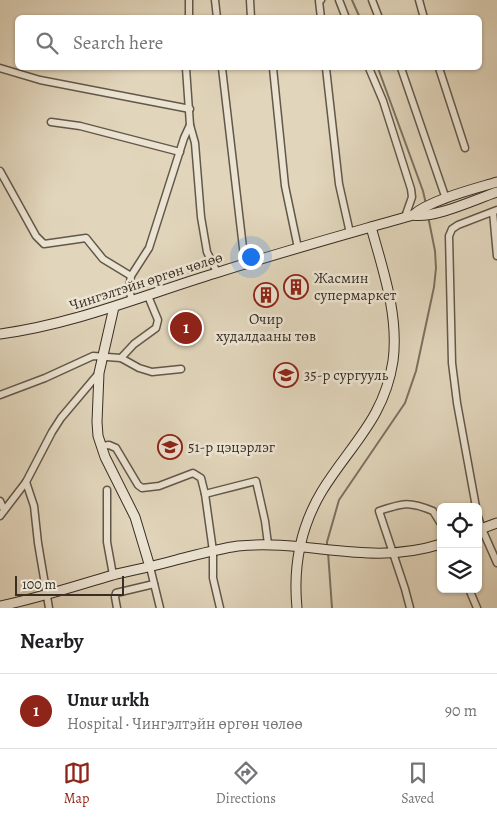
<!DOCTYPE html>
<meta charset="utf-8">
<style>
:root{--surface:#fff;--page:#f2f2f2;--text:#202124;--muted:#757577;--line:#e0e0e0;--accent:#8f2418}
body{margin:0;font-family:Alegreya,serif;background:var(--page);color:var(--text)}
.controls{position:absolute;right:15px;bottom:15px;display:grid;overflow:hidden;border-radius:8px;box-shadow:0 1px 4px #0004}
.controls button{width:45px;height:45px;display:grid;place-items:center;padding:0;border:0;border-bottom:1px solid var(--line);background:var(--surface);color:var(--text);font:25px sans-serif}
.scale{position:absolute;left:15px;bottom:12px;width:109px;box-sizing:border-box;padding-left:5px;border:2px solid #382e23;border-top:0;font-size:14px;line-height:18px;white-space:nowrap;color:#382e23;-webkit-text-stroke:4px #ece4d3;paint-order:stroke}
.you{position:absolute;left:250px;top:256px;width:18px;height:18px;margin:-12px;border:4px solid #fff;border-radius:50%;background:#1a73e8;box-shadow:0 0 0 8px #1a73e833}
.badge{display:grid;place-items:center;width:32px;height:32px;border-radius:50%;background:var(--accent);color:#fff;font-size:16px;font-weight:700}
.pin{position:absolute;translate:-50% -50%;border:2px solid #fff;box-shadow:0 1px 5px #0006}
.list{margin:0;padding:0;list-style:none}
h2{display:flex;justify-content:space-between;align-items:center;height:65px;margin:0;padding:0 20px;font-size:21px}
h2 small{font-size:16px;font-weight:400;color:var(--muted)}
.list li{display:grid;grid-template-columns:32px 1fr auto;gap:15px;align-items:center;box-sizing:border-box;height:75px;padding:0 20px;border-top:1px solid var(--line)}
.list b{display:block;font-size:19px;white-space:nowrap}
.list p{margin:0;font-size:16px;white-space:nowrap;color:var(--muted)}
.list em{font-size:16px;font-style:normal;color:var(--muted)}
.icon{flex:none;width:28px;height:28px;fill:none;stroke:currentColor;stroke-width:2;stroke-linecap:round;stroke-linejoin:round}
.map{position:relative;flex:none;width:497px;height:608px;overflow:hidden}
.search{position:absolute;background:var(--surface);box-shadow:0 1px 4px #0004;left:15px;right:15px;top:15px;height:55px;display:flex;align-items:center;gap:12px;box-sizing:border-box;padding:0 18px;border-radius:8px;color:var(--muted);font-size:19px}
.sheet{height:140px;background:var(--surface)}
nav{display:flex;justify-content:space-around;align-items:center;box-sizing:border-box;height:70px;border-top:1px solid var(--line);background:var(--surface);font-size:14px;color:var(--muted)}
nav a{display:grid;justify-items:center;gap:2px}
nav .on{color:var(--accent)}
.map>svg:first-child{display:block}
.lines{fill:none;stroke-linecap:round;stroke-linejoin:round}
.stream{stroke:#7b705f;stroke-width:2}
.street-casing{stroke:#625849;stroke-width:9}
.secondary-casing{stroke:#382e23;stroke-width:11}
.street{stroke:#ece4d3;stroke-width:6}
.secondary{stroke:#ece4d3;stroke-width:9}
.labels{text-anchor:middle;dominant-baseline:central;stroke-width:5;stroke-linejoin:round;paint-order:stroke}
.poi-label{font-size:15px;fill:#382e23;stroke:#ece4d3;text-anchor:start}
.street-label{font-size:15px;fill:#382e23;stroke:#ece4d3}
</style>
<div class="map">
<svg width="497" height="608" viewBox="0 0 497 608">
<rect width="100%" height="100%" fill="#e1d5bb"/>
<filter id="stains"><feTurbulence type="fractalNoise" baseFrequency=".004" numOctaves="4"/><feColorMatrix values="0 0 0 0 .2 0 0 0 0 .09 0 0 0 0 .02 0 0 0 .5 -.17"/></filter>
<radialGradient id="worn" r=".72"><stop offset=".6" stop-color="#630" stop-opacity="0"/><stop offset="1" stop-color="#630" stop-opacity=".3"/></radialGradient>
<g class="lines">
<g class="stream">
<path d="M 352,0 L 360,18"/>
<path d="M 378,68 L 423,191 L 426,204"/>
<path d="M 327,547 L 327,542 L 339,500 L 405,403 L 416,371 L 434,287 L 436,268 L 435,251 L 428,216"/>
<path d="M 328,552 L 332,608"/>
</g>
<defs>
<g id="street">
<path d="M 215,0 L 217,18"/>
<path d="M 250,0 L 251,18"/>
<path d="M 321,0 L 319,1 L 321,18"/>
<path d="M 339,0 L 346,18"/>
<path d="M 372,0 L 379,18"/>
<path d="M 419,0 L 424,18"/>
<path d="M 189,18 L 189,0"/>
<path d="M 0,68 L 40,80 L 190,109"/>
<path d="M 222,68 L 245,265"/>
<path d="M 273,68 L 285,186 L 298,248"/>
<path d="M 326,68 L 339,184 L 350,233"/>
<path d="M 369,68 L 383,101 L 411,189 L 412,197 L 405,217"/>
<path d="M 401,68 L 446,199"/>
<path d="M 439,68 L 465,148"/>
<path d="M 51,122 L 80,126 L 180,152"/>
<path d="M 190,125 L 195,143 L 201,217 L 207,252 L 217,272"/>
<path d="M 0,171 L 36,236 L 44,244 L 86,238 L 103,259 L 131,276"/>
<path d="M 493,212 L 497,256"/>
<path d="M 132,301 L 129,289 L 131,276 L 149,248 L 184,138 L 190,125 L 186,68"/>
<path d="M 121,358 L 134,344 L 156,328 L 158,320 L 148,296"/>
<path d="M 0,395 L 45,378 L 93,356 L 121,358 L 139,368 L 152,372 L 181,369"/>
<path d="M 101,446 L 109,445 L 116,448 L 138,485 L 142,488 L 159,486 L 193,473 L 201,478 L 205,494 L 213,551 L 213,578 L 220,608"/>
<path d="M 26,482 L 34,506 L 38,543 L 49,608"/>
<path d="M 107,490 L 107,542 L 113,575"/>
<path d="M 205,494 L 256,481 L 265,521 L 268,544"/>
<path d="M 0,501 L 4,510"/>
<path d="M 476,507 L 457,403 L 452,363 L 449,236 L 452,229 L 458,225 L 497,210"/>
<path d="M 0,516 L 26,482 L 52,432 L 61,418 L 99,373"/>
<path d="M 478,517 L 482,529 L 497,563"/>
<path d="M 150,567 L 160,608"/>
<path d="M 469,589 L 477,608"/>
<path d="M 117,608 L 115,597 L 116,593 L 154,584"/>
<path d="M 410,608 L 405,589 L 379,511 C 403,503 409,501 433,511 L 441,524"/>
</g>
<g id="secondary">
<path d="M 413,215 C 430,200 474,189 497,182"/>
<path d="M 114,307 L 99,373 L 97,422 L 98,436 L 105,457 L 135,517 L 150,567"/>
<path d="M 0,334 C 75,324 144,295 216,273 C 281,252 347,234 413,215 C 434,219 476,199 497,192"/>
<path d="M 478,530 L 497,523"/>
<path d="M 0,606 C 39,598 75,586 113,575 C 134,570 155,566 176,560 C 196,555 217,549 238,546 C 309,539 369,567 441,544"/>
<path d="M 297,608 C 293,567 301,526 322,491 C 351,444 384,419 393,361 C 399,316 383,270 371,227"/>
</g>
</defs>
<use href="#street" class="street-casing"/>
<use href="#secondary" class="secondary-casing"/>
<use href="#street" class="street"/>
<use href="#secondary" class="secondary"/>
</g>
<defs>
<symbol id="building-ring" viewBox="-11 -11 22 22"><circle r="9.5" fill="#ece4d3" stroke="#8f2418" stroke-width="1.5"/><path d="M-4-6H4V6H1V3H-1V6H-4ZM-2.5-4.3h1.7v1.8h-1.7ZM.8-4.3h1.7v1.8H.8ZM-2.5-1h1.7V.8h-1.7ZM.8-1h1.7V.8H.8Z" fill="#8f2418"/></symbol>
<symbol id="school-ring" viewBox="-11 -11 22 22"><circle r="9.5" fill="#ece4d3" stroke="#8f2418" stroke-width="1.5"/><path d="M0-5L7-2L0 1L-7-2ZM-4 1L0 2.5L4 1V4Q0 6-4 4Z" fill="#8f2418"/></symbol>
</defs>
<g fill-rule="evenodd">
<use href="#building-ring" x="282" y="273" width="28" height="28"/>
<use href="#building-ring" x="252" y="281" width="28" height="28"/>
<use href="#school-ring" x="272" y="361" width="28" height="28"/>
<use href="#school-ring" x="156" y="433" width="28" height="28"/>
</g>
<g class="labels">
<g class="poi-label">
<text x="314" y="278">Жасмин<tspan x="314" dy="17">супермаркет</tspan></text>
<text x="266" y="319" text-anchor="middle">Очир<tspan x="266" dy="17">худалдааны төв</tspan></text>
<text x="304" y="375">35-р сургууль</text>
<text x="188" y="447">51-р цэцэрлэг</text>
</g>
<g class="street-label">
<text transform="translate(146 281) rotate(-18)">Чингэлтэйн өргөн чөлөө</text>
</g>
</g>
<rect width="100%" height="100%" filter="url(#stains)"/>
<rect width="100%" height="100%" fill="url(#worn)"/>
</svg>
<div class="controls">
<button><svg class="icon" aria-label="locate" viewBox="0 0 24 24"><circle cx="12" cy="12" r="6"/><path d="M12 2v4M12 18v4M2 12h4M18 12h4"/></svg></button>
<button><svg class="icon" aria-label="layers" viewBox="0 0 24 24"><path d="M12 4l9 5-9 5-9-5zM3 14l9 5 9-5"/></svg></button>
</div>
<div class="scale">100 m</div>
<div class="you"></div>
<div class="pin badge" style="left:186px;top:328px">1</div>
<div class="search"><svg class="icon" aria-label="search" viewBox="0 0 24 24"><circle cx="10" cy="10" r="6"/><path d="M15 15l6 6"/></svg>Search here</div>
</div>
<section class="sheet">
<h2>Nearby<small></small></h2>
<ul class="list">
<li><span class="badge">1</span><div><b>Unur urkh</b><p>Hospital · Чингэлтэйн өргөн чөлөө</p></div><em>90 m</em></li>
</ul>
</section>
<nav>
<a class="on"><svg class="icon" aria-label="map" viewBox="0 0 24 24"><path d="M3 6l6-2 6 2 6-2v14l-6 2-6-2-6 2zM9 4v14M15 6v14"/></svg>Map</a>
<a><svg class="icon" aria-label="directions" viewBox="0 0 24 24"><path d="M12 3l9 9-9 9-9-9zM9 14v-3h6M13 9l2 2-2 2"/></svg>Directions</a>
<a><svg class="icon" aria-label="saved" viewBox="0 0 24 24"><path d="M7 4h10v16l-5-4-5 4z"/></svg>Saved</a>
</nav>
